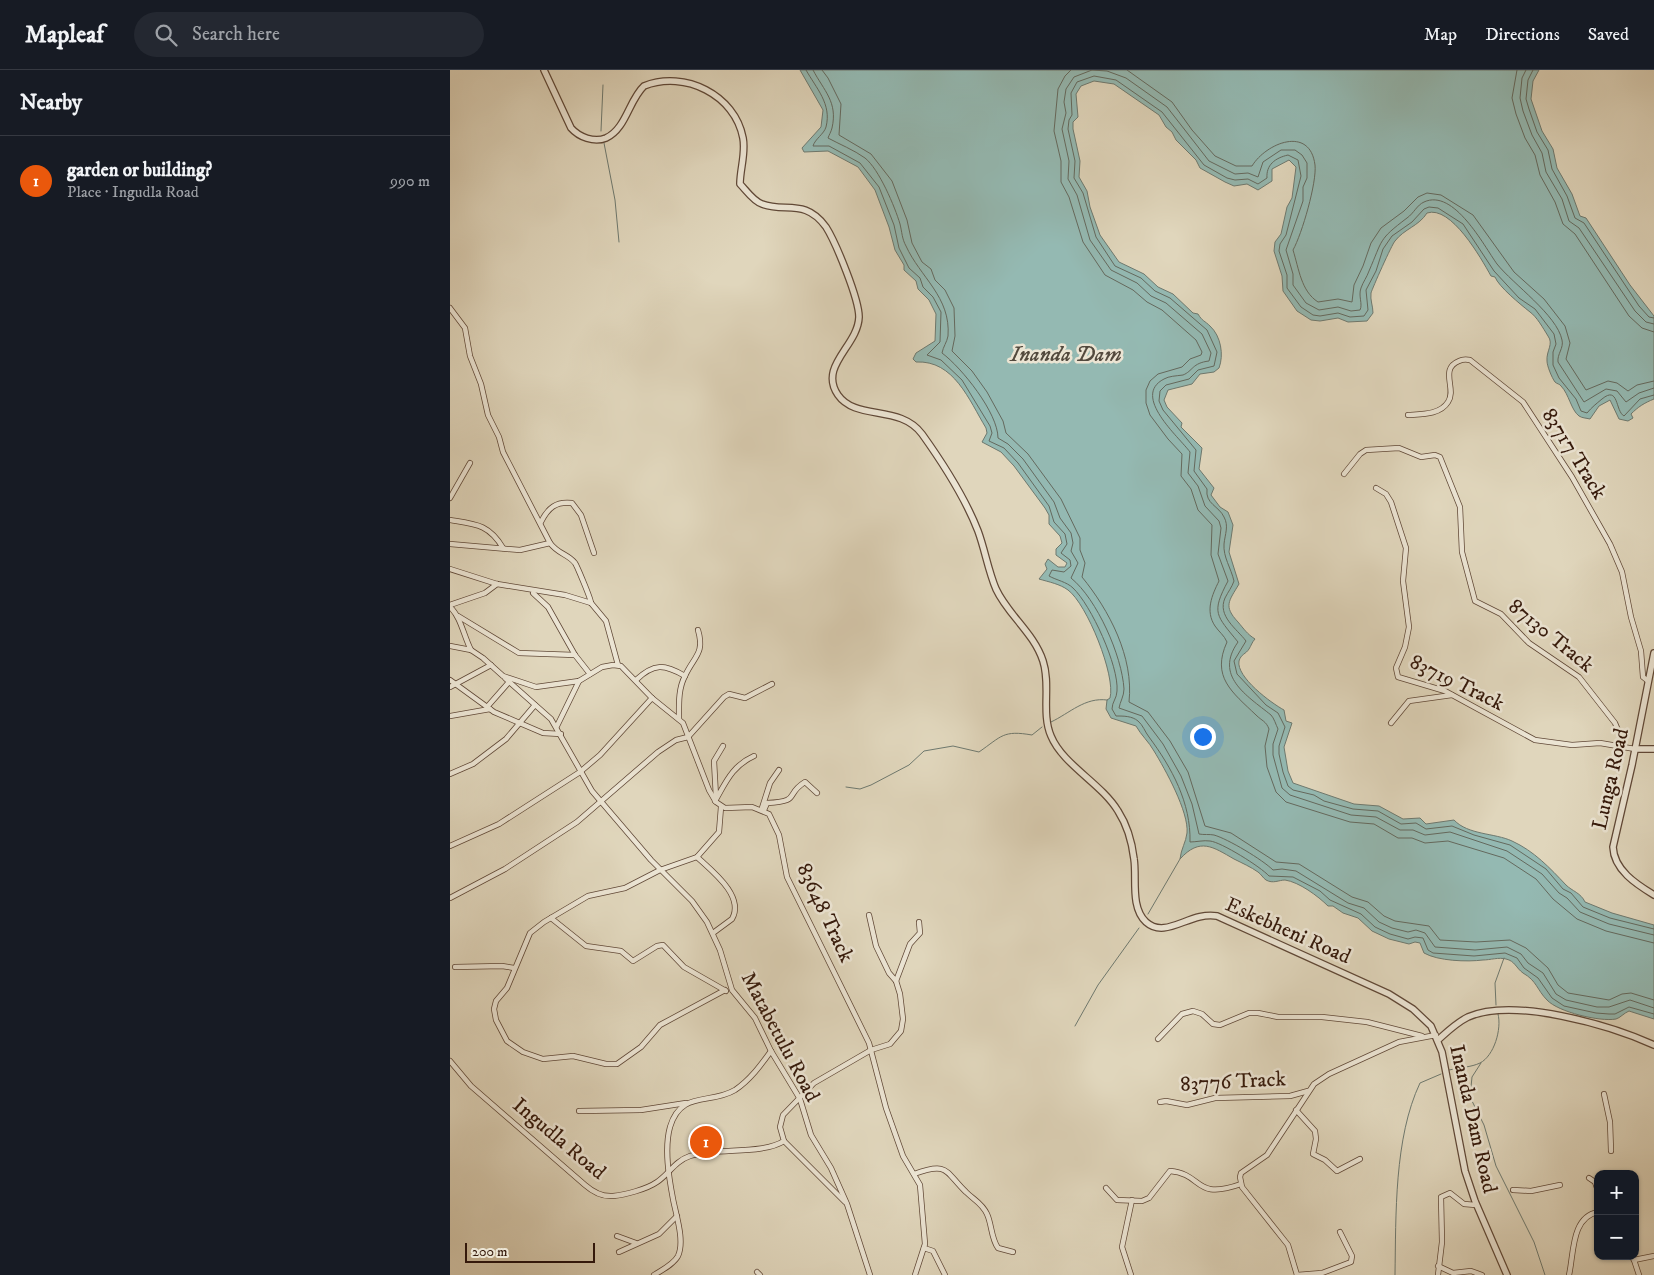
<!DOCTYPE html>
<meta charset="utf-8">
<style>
:root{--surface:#171b24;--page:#242831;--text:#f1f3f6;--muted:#9ea1a6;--line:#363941;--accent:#ea580c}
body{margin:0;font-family:"IM FELL DW Pica",serif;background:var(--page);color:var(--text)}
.controls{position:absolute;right:15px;bottom:15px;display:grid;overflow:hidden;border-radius:10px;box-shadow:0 1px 4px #0004}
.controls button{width:45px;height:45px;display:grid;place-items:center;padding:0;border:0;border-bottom:1px solid var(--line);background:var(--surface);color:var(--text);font:25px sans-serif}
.scale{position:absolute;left:15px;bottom:12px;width:130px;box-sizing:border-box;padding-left:5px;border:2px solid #35190b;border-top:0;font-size:14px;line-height:18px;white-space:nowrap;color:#35190b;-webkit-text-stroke:4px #ebe4d3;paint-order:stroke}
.you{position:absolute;left:752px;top:666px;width:18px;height:18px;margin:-12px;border:4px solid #fff;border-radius:50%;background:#1a73e8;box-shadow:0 0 0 8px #1a73e833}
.badge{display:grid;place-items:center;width:32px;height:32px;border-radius:50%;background:var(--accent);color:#fff;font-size:16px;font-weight:700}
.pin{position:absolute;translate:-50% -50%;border:2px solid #fff;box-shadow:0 1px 5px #0006}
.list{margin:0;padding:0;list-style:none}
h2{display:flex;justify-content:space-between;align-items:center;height:65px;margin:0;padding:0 20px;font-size:21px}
h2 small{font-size:16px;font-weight:400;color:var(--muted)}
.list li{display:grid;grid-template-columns:32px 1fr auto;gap:15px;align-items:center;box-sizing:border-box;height:90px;padding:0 20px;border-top:1px solid var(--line)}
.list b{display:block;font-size:19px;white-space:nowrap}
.list p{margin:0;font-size:16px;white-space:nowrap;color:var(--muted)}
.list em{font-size:16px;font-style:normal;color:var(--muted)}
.icon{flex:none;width:28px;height:28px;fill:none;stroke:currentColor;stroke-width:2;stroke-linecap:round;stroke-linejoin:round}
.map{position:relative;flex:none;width:1204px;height:1205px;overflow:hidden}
header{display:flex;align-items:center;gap:30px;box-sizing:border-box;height:70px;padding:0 25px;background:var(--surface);border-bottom:1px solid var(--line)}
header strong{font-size:24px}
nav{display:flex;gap:28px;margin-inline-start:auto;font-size:18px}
.search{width:350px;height:45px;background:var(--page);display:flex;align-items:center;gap:12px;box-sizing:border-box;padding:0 18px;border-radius:28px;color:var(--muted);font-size:19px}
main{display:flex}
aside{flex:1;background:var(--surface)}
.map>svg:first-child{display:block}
.water{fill:#94b9b2;stroke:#6e796f}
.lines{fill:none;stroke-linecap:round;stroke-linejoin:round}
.shore{stroke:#64695e;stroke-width:1}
.stream{stroke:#6e796f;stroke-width:1}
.minor-casing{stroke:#604837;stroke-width:6}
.tertiary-casing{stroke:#604837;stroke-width:8}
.minor{stroke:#ebe4d3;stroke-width:4.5}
.tertiary{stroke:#ebe4d3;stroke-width:5.5}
.labels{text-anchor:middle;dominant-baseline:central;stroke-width:5;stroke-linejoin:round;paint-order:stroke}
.street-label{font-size:21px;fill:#35190b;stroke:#ebe4d3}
.water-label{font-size:22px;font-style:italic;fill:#52493d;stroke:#ebe4d3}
</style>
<header>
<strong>Mapleaf</strong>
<div class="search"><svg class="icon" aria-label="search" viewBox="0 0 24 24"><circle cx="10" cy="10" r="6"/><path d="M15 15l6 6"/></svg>Search here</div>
<nav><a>Map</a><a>Directions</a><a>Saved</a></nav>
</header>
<main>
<aside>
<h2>Nearby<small></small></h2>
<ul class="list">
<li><span class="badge">1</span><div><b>garden or building?</b><p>Place · Ingudla Road</p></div><em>990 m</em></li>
</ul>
</aside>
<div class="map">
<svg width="1204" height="1205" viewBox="0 0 1204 1205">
<rect width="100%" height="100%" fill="#e0d6bc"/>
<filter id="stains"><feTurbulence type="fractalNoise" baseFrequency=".004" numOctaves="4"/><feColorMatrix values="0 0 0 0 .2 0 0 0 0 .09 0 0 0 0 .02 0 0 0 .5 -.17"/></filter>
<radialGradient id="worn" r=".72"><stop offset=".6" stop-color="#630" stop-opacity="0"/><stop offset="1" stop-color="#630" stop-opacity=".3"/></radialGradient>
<path class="water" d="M 350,0 L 1089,0 L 1083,11 L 1081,29 L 1092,61 L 1103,79 L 1107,98 L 1122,124 L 1130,146 L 1136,148 L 1180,215 L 1204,246 L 1204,329 C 1194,333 1188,337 1181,344 L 1183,348 L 1178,351 L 1169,349 L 1160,330 L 1149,336 L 1140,349 C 1136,348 1132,348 1129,346 C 1121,340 1119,324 1111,316 C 1110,314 1107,314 1105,312 C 1102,308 1097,296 1097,291 C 1096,281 1104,274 1098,266 C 1093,258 1087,247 1080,242 C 1070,234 1049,217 1045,207 L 1041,206 C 1031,188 1001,135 977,143 C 969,156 954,159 945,171 C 942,174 922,219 921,223 C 920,230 923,236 923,243 L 917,251 L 898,252 L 888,248 L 870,251 L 861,250 L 847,241 L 833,221 L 832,206 L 824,181 L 825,172 L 831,164 L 837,137 L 842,128 L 846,97 L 839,90 L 822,99 L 822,111 L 808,120 L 797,114 L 784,116 L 775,112 L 750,98 L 746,90 L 726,70 L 722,62 L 716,57 L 709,45 L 664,14 L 644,11 L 631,16 L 626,24 L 628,47 L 623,52 L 623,59 L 630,91 L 629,107 L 637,121 L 640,137 L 650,165 L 669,192 L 694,204 L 708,217 L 723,224 L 743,243 L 748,244 C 752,251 755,251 760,256 C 771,266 774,285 769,298 L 764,302 L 750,304 L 742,314 L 718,320 L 714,330 L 717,337 L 732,353 L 731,357 L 752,378 L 749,399 L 764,418 L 761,425 L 770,437 L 778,442 L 783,455 L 779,482 L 789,514 C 779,531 773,536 788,552 C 794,559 797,564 805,569 C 802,572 801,576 799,579 C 796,584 791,584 789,591 C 786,607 821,633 834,640 L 836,651 L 842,653 L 834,677 L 838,701 L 843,713 L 904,734 L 929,736 L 953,749 L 970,748 L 976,754 L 1004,750 C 1018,765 1045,763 1062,771 C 1084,781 1100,798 1116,815 C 1122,821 1131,823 1135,832 L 1162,843 L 1204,855 L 1204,949 L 1179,941 C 1174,943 1170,948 1166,949 C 1150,952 1108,942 1097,930 C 1087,920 1087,911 1073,903 C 1066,898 1065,891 1056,889 C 1049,887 1040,890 1033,890 C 1017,892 988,891 974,883 L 970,873 L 965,872 L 959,874 L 939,869 L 922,861 L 908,848 L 893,843 L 883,836 L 878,836 C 868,826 849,812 835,810 C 829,810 823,814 816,810 C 813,808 811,804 808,802 C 801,797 792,793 784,789 C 763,777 750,767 730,789 C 731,779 736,772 737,763 C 739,742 715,699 704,681 C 699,672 691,665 686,656 L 661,648 L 656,639 L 657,630 L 660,628 C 666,606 637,534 618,520 C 610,514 599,512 589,509 L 597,499 L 595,494 L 598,489 L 608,497 L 615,497 L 617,493 L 606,485 L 606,479 L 612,473 L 610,466 L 599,454 L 599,445 L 595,438 L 564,396 L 551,382 L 532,372 L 537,363 L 536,358 C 519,330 504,290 466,292 L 463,289 L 466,283 L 485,271 L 486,244 L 479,230 L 468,219 L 466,211 L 454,200 L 454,195 L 445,180 L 439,157 L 425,120 L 408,97 L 378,81 L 354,82 L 352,78 L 371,57 L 373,40 Z"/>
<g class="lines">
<g class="shore">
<path d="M 356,0 C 366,18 382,34 376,57 C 374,64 365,69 363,76 L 379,76 L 410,93 L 429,117 L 444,155 L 449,178 L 459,198 L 470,208 L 473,217 L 483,227 L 491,242 L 490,272 L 477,285 L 491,290 L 512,310 L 540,356 L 542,363 L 539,371 L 554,378 L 568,393 L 599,436 L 604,452 L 615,464 L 617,474 L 611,483 L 620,490 L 621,496 L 614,502 L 602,500 L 599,506 C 606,510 617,512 623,518 C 641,535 669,596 667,621 C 667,628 662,632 662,639 L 666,646 C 674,646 682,646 688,651 C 693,655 695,662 699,667 C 722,698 741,733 740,772 C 746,772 754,770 760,771 C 771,772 811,797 819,806 L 843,807 L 870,821 L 880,830 L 911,844 L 925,857 L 940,864 L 958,869 L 965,867 L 973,868 L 978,880 L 983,883 L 1024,886 L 1055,883 L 1067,888 L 1074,898 L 1088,908 L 1102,928 L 1114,936 L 1146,943 L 1159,944 L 1165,944 L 1179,937 L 1204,944"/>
<path d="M 363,0 C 374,21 388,32 382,58 C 381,62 379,65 378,68 C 389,74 404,80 415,88 C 429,99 445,137 450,154 C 452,162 452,169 456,176 C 470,207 501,227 498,266 C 497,272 493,277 492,283 C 512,298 548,343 548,368 L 558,374 L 573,389 L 604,432 L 610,448 L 621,463 L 623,473 L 621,481 L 628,493 L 621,508 C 647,529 672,586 674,619 C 674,626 670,632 669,638 L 692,646 L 713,674 L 731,706 L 742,734 L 749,764 C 754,765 759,764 764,765 C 778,769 813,790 823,800 L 832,799 L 846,801 L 898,833 L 914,838 L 929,852 L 942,858 L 958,862 L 966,860 L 975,863 L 985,877 L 1025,880 L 1057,877 L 1071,884 L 1078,893 L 1093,903 L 1106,924 L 1116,930 L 1147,937 L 1159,937 L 1180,930 L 1204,938"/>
<path d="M 372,0 L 378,8 L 391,34 L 389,65 L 421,84 L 442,111 L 457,150 L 462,173 L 472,192 L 481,199 L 485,210 L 495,220 L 504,238 L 505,266 L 502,281 L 522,301 L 537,322 L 553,351 L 556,363 L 578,384 L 611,429 L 630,468 L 630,480 L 635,493 L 632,507 C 659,540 684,587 679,632 L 698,642 L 720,671 L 738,702 L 755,756 L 781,763 L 826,792 L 849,794 L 902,827 L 918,832 L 934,846 L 945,851 L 979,856 L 990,870 L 1026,872 L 1060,870 L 1076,878 L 1098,898 L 1108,915 L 1118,923 L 1159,930 L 1172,924 L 1181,923 L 1204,930"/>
<path d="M 621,0 L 615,6 L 608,19 L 604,61 L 611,91 L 611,112 L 619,127 L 633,172 L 655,205 L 683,220 L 697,232 L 712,240 L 746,270 L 752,282 L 751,285 L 740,289 L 732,297 L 708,304 L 700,311 L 696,320 L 696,333 L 700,345 L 718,369 L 732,384 L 731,406 L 741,419 L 748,440 L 762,455 L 761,485 L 769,511 C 762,525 755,541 765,556 C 769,562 774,565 777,572 C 761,607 782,622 806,645 C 812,651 816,651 819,659 L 815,676 L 817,697 L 826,722 L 836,732 L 900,752 L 924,754 L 948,768 L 962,768 L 975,773 L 998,771 L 1054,788 L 1086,809 L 1103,829 L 1127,849 L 1156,861 L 1204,873"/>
<path d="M 677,0 L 722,32 L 742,60 L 765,86 L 786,96 L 802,96 C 816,73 860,55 865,95 C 867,112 852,164 843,180 C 849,199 851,221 868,232 L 888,229 L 902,232 L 904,215 L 913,196 L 921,173 L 931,158 L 954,141 L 968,127 L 977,123 L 991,125 L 1023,145 L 1064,202 L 1094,229 L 1115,256 L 1120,273 L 1116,289 L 1136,320 L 1158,311 L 1167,313 L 1178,321 L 1187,315 L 1204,311"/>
<path d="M 1067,0 L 1062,28 L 1066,44 L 1075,68 L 1085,85 L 1090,105 L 1105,132 L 1113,154 L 1125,164 L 1179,246 L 1192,258 L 1204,262"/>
<path d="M 1076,0 L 1072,8 L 1070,28 L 1073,41 L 1082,65 L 1092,83 L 1096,102 L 1112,129 L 1119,151 L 1129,158 L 1185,241 L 1196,252 L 1204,254"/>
<path d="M 1083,0 L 1078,10 L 1076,29 L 1079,39 L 1087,62 L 1098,80 L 1102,99 L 1117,126 L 1125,148 L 1134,153 L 1189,236 L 1199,247 L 1204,248"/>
<path d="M 1204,318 L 1189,323 L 1176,332 L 1167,321 L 1156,319 L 1134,332 L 1108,292 C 1107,284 1114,278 1112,270 C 1107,245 1063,214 1047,194 C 1034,176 1004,118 974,132 C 967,135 964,143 957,148 C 928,170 933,169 919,201 C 917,207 913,212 911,218 C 908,226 913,234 910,240 L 901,241 L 888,237 L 869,240 L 856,233 L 843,215 L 843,204 L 836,180 L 853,131 L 853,117 L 857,108 L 857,93 L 852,85 L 845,80 L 831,80 L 813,92 L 808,107 L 798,103 L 785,104 L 759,91 L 717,37 L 676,8 L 657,1 L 642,0 L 624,7 L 616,19 L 614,32 L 616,43 L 612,59 L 619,91 L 618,109 L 627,125 L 640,170 L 661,200 L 687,213 L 701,226 L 716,233 L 752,264 L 761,283 L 759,291 C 742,293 743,301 733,305 C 726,306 719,306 714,309 C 681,326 729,367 740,382 L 738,403 L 748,416 L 755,436 L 769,451 L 771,458 L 768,484 L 778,511 C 761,543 766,545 788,572 C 764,606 796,625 821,645 C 824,648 826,655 828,659 L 823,674 L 823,685 L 832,718 L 840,725 L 901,745 L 926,747 L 950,760 L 963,760 L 975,765 L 1000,762 L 1057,781 L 1092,804 L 1109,823 L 1117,828 L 1130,842 L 1159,854 L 1204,865"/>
<path d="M 1204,325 L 1190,329 L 1174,346 C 1165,341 1169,315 1152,329 C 1146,334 1142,337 1137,343 L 1131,341 L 1126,329 L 1109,308 L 1103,295 L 1103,282 L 1106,274 L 1104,264 L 1085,239 L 1069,228 L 1044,201 L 1013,154 L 988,138 L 979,137 L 974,139 L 962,152 L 942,166 L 933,179 L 926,201 L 916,220 L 918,240 L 914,246 L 900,247 L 888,243 L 870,246 L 863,245 L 851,237 L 837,218 L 837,205 L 829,181 L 830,174 L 836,165 L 851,106 L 848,90 L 838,85 C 825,88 816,95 817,108 L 808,114 L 798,109 L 785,110 L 777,108 L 754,95 L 712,42 L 666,10 L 644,6 L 627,12 L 621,23 L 622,45 L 619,50 L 618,59 L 625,91 L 624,108 L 633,123 L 646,167 L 665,196 L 691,208 L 705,221 L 720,228 L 757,260 L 767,282 L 764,296 L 748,300 L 739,309 L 716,315 L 710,321 L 709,331 L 713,340 L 746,380 L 744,401 L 757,419 C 755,434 769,436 774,447 C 779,456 775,464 774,474 C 773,487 781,498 784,511 C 782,517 778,522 775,528 C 767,546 787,559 796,571 L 784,591 L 787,604 L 816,635 L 828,643 L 835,657 L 829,676 L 829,684 L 833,702 L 838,716 L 843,720 L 864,725 L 874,731 L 903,739 L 928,741 L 951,754 L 966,753 L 976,759 L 1002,756 L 1024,765 L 1060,775 L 1096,799 L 1113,819 L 1121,823 L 1133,837 L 1160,848 L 1204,859"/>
</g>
<g class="stream">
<path d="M 151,61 L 153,15"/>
<path d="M 154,73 L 165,130 L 169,172"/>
<path d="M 601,652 C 620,643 635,627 657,630"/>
<path d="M 396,717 L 410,719 L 421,715 L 459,695 L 474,681 L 503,676 L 529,682 C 552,666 553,660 582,665 L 592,657"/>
<path d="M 698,844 L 730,789"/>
<path d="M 1046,935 L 1045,913 L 1054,888"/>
<path d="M 625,956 L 648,915 L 689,858"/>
<path d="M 1031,993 L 1022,1007 L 1020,1027 L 1034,1055 L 1046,1096 L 1084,1172 L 1095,1205"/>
<path d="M 999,1000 C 1008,998 1022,997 1030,993 C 1044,986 1052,959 1048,944"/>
<path d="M 945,1205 C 946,1145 944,1068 970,1013 L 991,1004"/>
</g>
<defs>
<g id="minor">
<path d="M 0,238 L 15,258 L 20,286 L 31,314 L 38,345 L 49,367 L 53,382 L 100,473 C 108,484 118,484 125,493 C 127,496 141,529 141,533"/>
<path d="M 958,345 C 971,344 990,345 998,332 C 1007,319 989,299 1009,291 C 1013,289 1015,289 1020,290 L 1073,332 L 1122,407 L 1160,474 L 1172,502 L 1181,547 L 1191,581 L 1193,607 L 1198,611"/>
<path d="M 894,404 L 910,384 L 916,380 L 949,378 L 971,387 L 985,385 L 990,387 L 1010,437 L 1012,482 L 1025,531 L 1051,544 L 1079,573 L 1129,607 L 1165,653 L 1170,665 L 1172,677"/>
<path d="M 926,418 L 936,424 L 941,432 L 956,478 L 953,511 L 959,557 L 955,577 L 946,598 L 948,607 L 995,621 L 1085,670 L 1122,675 L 1150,673 L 1185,679"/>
<path d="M 0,428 L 20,393"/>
<path d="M 0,450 C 25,454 39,454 53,478"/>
<path d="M 91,452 C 98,438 106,431 122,433 L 131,445 L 144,483"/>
<path d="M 0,474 L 70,480 L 100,473"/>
<path d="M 0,499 L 47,514 L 115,525 L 141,533 L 156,551 L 168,595"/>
<path d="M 83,523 L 98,537 L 125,585 L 140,604"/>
<path d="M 0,535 L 35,523 L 47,514"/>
<path d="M 0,537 C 11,547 14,567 21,580"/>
<path d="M 8,546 L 69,583 L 125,585"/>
<path d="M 0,576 L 21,580 L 33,588 L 53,606 L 86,617 L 129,611 L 152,597 L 163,595 L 171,596 L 202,628 L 233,653 L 259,720 L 266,732 L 275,738 L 302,737 L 319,744 L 329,765 L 337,807 L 419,973 L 436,1038 L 453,1086 L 470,1115 L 475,1174 L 465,1205"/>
<path d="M 55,608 L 101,649 L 142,721 L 201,790 L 242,831 L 257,852 L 270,880 L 282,920 L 305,948 L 321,981 L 350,1029 L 361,1065 L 381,1098 L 397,1134 L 420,1205"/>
<path d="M 0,610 L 44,642 L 93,663 L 111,664"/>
<path d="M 186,610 C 204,593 214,594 235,606"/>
<path d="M 0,617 L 41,595"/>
<path d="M 37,637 L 59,612"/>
<path d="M 0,646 L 40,639"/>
<path d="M 229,649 C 229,635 228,619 235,606 C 244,586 255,584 248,560"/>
<path d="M 941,653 L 959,631 L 1002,625"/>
<path d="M 107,656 L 129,611"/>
<path d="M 0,704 L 23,694 L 56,669 L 85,635"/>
<path d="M 266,727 L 264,691 L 273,676"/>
<path d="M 265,731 C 276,712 282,696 304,686"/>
<path d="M 271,737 L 269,762 L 247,787 L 210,800 L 175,818 L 138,826 L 94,852 L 80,863 L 57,918 L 46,931 L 44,939 L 46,950 L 57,971 L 73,982 L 93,989 L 123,986 L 156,994 L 167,994 L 191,977 L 210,955 L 275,920"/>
<path d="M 312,738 L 320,713 L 329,700"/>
<path d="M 314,740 L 317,733 C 352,731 334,725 355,712 L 367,723"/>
<path d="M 0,776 L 49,754 L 130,702 L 150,685 L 202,628"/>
<path d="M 247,787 C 262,801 295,826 282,849 L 263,863"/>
<path d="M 0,828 L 55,799 L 127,752 L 208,682 L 226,670 L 238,667 L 274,627 L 279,624 L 295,628 L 322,614"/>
<path d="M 101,848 L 136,876 L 171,881 L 183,891 L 207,876 L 213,875 L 234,897 L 276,921"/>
<path d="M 5,897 L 52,896 L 64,898"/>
<path d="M 446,911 L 460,874 L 470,863 L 469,852"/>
<path d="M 708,969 L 732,944 L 743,941 L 752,944 L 763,954 L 770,955 L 799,943 L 808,943 L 828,947 L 872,947 L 917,952 L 972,966"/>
<path d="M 0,991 L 21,1016 L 135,1115 C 143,1122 152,1127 163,1126 C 175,1125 197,1119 207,1112 C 219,1104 225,1091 240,1086 C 267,1077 312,1085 334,1071 L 330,1057 L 333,1045 L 364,1013 L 421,980 L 440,974 L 451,961 L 453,949 L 450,924 L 446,911 L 439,903 L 426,876 L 419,845"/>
<path d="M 1154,1024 L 1160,1052 L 1161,1081"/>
<path d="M 710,1032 L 716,1031 L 737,1035 L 765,1028 L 840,1026 L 858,1021"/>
<path d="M 846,1040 L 865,1061 L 866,1069 L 863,1084 L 875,1090 L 887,1101 L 910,1089"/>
<path d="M 129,1041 L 191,1040 L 236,1033"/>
<path d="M 334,1071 L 395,1132"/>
<path d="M 464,1104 C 499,1091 495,1102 516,1122 C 524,1130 532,1133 537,1144 C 542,1155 541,1168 548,1178 L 563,1182"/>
<path d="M 1139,1108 L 1145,1112 L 1148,1121"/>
<path d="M 656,1118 L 667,1130 L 692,1131 L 699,1128 L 720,1101 C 754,1104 743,1131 791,1114"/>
<path d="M 1063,1120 L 1081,1121 L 1110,1115"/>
<path d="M 167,1166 L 186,1173"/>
<path d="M 474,1178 L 483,1181 L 495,1205"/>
<path d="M 169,1182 L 209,1164 L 227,1146"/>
<path d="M 1181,1186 L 1184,1190 L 1189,1205"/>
<path d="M 1184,1190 L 1204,1186"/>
<path d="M 988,1196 L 1003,1203 L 1021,1201 L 1032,1205"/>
<path d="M 307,1202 L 310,1205"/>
<path d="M 204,1205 C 212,1200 224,1194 228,1186 C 235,1171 226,1145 223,1129 C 219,1108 214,1079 220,1057 C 231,1020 260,1035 285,1020 C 300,1010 311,995 321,981"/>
<path d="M 681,1205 L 672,1177 L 682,1130"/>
<path d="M 847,1205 L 838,1175 L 792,1117 L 790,1107 L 791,1103 L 817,1085 L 864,1014 L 879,1004 L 949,972 L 986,965"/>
<path d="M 847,1205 L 872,1203 L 901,1192 L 902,1186 L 890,1162"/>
<path d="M 988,1205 L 992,1172 L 991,1127 L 1000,1123 L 1014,1134 L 1026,1135"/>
<path d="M 1119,1205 C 1124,1184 1121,1147 1148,1142"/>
</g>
<g id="tertiary">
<path d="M 94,0 L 121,58 C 129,67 144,73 156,68 C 176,59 179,30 194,16 C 235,0 285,25 293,68 C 296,83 290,99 290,114 C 296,120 303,131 312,134 C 335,143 355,128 376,157 C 386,173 409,229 409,247 C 408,276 368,296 388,325 C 406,351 450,334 472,364 C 492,392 516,430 528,461 C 535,480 538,500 546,519 C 558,545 584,563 593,591 C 601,615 591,643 601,666 C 613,695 651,713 668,741 C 677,755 682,772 684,789 C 687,808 680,837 696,852 C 716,870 740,841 767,846 L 939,924 L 963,939 L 981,956 L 992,982 L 1015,1101 L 1025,1131 L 1057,1205"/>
<path d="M 1204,583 L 1182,695 L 1163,777 C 1164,800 1186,814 1204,825"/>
<path d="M 1185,679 L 1204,679"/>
<path d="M 988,970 C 998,961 1006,953 1018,947 C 1064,927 1160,955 1204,975"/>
</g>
</defs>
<use href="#minor" class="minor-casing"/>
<use href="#tertiary" class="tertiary-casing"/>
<use href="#minor" class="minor"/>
<use href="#tertiary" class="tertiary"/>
</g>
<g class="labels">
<g class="street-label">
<text transform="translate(1124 384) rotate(58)">83717 Track</text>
<text transform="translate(1101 566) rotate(39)">87130 Track</text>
<text transform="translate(1007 613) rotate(26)">83719 Track</text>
<text transform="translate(1161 709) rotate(-77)">Lunga Road</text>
<text transform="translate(375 843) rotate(65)">83648 Track</text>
<text transform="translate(838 861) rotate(24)">Eskebheni Road</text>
<text transform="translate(330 967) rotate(62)">Matabetulu Road</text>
<text transform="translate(783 1012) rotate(-3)">83776 Track</text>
<text transform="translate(1023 1049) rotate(77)">Inanda Dam Road</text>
<text transform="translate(109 1069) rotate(40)">Ingudla Road</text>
</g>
<g class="water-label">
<text x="616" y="284">Inanda Dam</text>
</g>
</g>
<rect width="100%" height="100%" filter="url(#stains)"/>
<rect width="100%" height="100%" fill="url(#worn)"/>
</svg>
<div class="controls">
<button>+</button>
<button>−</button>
</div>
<div class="scale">200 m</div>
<div class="you"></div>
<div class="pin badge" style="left:256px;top:1072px">1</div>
</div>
</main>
